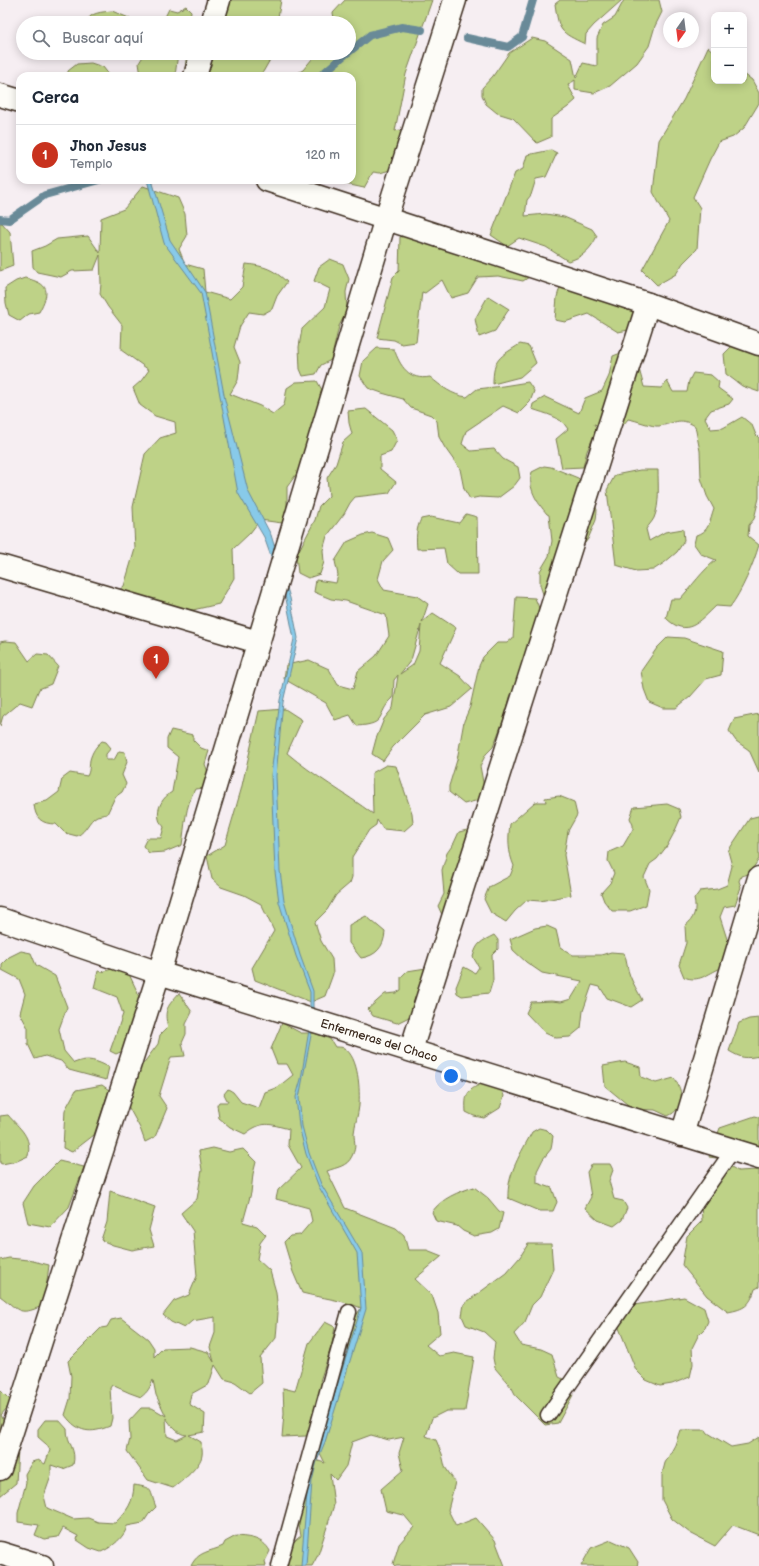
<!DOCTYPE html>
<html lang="es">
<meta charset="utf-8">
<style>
:root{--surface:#fff;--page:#f6f6f7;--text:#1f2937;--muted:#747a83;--line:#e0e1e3;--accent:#c8321e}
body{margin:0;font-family:"Balsamiq Sans",sans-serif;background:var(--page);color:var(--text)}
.controls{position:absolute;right:12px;top:12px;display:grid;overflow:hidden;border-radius:8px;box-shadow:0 2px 10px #0003}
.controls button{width:36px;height:36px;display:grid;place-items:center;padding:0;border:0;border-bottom:1px solid var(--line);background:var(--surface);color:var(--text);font:20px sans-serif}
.compass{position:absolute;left:663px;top:12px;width:36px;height:36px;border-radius:50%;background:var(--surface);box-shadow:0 2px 10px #0003;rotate:194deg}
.you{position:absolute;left:451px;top:1076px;width:14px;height:14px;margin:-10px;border:3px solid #fff;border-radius:50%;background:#1a73e8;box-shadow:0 0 0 6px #1a73e833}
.badge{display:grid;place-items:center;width:26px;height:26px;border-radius:50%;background:var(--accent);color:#fff;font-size:13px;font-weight:700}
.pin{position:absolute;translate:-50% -33px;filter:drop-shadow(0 1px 2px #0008)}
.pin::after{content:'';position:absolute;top:21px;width:14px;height:12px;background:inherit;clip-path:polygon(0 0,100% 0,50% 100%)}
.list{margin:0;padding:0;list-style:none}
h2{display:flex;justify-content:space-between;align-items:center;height:52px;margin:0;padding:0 16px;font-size:17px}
h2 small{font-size:13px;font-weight:400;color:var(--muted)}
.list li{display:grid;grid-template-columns:26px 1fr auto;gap:12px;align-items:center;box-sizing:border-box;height:60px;padding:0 16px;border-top:1px solid var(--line)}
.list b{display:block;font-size:15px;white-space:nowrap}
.list p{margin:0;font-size:13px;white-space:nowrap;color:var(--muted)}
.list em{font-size:13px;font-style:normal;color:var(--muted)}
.icon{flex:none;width:22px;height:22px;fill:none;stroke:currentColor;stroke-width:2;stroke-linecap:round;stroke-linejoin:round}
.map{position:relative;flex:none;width:759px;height:1566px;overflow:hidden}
.search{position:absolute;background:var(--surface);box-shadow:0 2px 10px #0003;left:16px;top:16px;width:340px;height:44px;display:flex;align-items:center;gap:10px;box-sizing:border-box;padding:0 14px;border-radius:22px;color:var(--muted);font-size:15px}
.panel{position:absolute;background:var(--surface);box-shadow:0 2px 10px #0003;left:16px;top:72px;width:340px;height:112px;border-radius:12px}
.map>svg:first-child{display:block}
.green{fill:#bed287;stroke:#7c7e52;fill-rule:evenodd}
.water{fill:#88cae9;stroke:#698a98}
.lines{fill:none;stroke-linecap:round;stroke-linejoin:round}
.stream{stroke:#698a98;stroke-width:8}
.service-casing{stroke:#3b2a1e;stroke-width:17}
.minor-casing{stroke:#3b2a1e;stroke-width:25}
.secondary-casing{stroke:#3b2a1e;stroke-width:25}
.service{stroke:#fdfcf7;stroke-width:14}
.minor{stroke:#fdfcf7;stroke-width:22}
.secondary{stroke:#fdfcf7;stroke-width:22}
.labels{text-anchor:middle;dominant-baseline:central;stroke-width:3.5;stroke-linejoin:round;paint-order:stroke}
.street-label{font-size:12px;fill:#3b2a1e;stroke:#fdfcf7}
</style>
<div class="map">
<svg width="759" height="1566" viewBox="0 0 759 1566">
<rect width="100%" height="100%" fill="#f6eef2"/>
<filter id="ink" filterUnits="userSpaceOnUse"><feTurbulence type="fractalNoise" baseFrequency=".025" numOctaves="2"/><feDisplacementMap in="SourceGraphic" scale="8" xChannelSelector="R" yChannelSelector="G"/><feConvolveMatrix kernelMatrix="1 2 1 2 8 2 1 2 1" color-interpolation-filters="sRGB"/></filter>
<g filter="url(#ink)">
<g class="green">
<path d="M 224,0 L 281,0 L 277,23 L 196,23 L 217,19 Z"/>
<path d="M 345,0 L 432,0 L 406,74 L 395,131 L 400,130 L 408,137 L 390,170 L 380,173 L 373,172 L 364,188 L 327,180 L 352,180 L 352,76 L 292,76 L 303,70 L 317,53 L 349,53 L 349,23 L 335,23 L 333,13 Z"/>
<path d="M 560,0 L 622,0 L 594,25 L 586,34 L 585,44 C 560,32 559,32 555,4 Z"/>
<path d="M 624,0 L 659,0 L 662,12 L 655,26 L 649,46 L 637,63 L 610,86 L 594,93 L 575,90 L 575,80 L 568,85 L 576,100 L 568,107 L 551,119 L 551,137 L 537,143 L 513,118 L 497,113 L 486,104 L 482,95 L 482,88 L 493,76 L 509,53 L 532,38 L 545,41 L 572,59 L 576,78 L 583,63 L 597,66 L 597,38 L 603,25 L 615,17 Z"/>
<path d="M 186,6 L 191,11 L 190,23 L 162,23 L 169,9 L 177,11 Z"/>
<path d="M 112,11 L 129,18 L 133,23 L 86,23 C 89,12 103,12 112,11 Z"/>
<path d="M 708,47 L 714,52 L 714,81 L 744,81 L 744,74 L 752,80 L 759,93 L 759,103 L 744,128 L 733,137 L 719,142 L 710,159 L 693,197 L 700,208 L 697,249 L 683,263 L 676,274 L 657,285 L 642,270 L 669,221 L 653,192 L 659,140 L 684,99 Z"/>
<path d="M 145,53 L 153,53 L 160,56 L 161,53 L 178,53 L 175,76 L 141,76 L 139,63 Z"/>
<path d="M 187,53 L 267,53 L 271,58 L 263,72 L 257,76 L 184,76 Z"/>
<path d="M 91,63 L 103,67 L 110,76 L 68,76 L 68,71 L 77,64 Z"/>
<path d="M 551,150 L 557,153 L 546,177 L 536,179 L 531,195 L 527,200 L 525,216 L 546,214 L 564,217 L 592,229 L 597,236 C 591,249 582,258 568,261 L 546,247 L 519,238 L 507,246 L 491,235 L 515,173 L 523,169 L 527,155 Z"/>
<path d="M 143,186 L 178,198 L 185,214 L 187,236 L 179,249 L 185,264 L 203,269 L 205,292 L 230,299 L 242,287 L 246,264 C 265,266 273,269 287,282 L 277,296 L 272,309 L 263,314 L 249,312 L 240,326 L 234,347 L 240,362 L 238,380 L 230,394 L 260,406 L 273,414 L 284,405 L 287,388 L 296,382 L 317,381 L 322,390 L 327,415 L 300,469 L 287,487 L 287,507 L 282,523 L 260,520 L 250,533 L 233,549 L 234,578 L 219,604 L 193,610 L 153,606 L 112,596 L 124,586 L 135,549 L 133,507 L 145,454 L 160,438 L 176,433 L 175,422 L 155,416 L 140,405 L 133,388 L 141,381 L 149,370 L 121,350 L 122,325 L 108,307 L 100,294 L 101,284 L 100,255 L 94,270 L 72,271 L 61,277 L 37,272 L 33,267 L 32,251 L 45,246 L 57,239 L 88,236 L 100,253 L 101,218 L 124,209 Z"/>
<path d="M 0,223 L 2,223 L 10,232 L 13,266 L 0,271 Z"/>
<path d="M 409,233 L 540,270 L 523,281 L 498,276 L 478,277 L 468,293 L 451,298 L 442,280 L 425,293 L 422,292 L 416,342 L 402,344 L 394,340 L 377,338 L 393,277 L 399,271 L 400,237 Z"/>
<path d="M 330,259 L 343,264 L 349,279 L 346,292 L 347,311 L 339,326 L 331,360 L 321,365 L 316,374 L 303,376 L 300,369 L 299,347 L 302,329 L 325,307 L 330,289 L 314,281 L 319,267 Z"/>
<path d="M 25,278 C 50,284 50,291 39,312 L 29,314 L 20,321 L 9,315 L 6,303 L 5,288 L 16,281 Z"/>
<path d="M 561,283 L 635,307 L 634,329 L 618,332 L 589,314 L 565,322 L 555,320 L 557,297 Z"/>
<path d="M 488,296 L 509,309 L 495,331 L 479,337 L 475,319 Z"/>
<path d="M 759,338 L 759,392 L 742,386 L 726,374 L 724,354 L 735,343 Z"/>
<path d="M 520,344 L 529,346 L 536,363 L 520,377 L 493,384 C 493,358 500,357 520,344 Z"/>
<path d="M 377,348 L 394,349 C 400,366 409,381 430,377 C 442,387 452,395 467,397 L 477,389 L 503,386 L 528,382 L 534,391 L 530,402 L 519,413 L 503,406 L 466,431 L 462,444 L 471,451 L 494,449 L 503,459 L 518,467 L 520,478 L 514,486 L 498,498 L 479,497 L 470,499 L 464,489 L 460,469 L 445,448 L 439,437 L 437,421 L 431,415 L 411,408 L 403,399 L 382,393 L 368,388 L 360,376 L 363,361 Z"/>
<path d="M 626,351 L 639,352 L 642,361 L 639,369 L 644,387 L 661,388 L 667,381 L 673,392 L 687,392 L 689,381 L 693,373 L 711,375 L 719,382 L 718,388 L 733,399 L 729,404 L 711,410 L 705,418 L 711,429 L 723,428 L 742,417 L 752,425 L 756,435 L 759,438 L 759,498 L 754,519 L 749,525 L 748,536 L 759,545 C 753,565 742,591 730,607 L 716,606 C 700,621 687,639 666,618 L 671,599 L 680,599 C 692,586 702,571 716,560 L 701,554 L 694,544 L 696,535 C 709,533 710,520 714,509 L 707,496 L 701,478 L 700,451 L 695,426 C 679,416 674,424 659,426 C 652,427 636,420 628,419 L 624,424 L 613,430 L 594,424 L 597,429 L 587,451 L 583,467 L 562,468 L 556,439 L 568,429 C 560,416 546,414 532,409 L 533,404 L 545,397 L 579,413 L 585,398 L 602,391 L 609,376 L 613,356 Z"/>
<path d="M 366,409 L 392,430 L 397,440 L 391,452 L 380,456 L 380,469 L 396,482 L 389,493 L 355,497 L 350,503 L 344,514 L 327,536 L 323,550 L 324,562 L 320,574 L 308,578 L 298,573 L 296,556 L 315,520 L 319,506 L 329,496 L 327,478 L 336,464 L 343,442 L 352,434 L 349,423 L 348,411 Z"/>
<path d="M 544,466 L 551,467 L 578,478 L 589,489 L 597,510 L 596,520 L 588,539 L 544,597 L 540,585 L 540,571 L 549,556 L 552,541 L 549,515 L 547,514 C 537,502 527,488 532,472 Z"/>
<path d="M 640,470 L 658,470 C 658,485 660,504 654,518 C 652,522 648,526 646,529 L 649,541 L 665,532 L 683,529 L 684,541 L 677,552 L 664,563 L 653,570 L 636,571 L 616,565 L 607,490 L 615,475 Z"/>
<path d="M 466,514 L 477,517 L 478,574 L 458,574 L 447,564 L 444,548 L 417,549 C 416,538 416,529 421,519 L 431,517 L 459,523 Z"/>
<path d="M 372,533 L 388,538 L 393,550 L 383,561 L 378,579 L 384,590 L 417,596 L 428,604 L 422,622 L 433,613 L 456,628 L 440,663 L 460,676 L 472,689 L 451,707 L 425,715 L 393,747 L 383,761 L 372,754 L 376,739 L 384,719 L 393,708 L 398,675 L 394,680 L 393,698 C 375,714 389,724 357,726 L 350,715 L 335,720 L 326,703 L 284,679 L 286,665 L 309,660 L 329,669 L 338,685 L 353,689 L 358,671 L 376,656 L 389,636 L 386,615 L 346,601 L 331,599 L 314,592 L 316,580 L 336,583 L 338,575 L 335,561 L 347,542 L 363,535 ZM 421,625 L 419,651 L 413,665 L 400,674 L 411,660 Z"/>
<path d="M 516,597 L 535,598 L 541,613 L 522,671 L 510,697 L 506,713 L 493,747 L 486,754 L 480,766 L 486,798 L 464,804 L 449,792 L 449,786 L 457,760 L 464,721 L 470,707 L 479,666 L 483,657 L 497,643 L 507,643 L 513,638 Z"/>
<path d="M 668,637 L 684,638 L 723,651 L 721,675 L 706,679 L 690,697 L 676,708 L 663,708 L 649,702 L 644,689 L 641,671 L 657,648 Z"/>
<path d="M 5,641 L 16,642 L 29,661 L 37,654 L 48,655 L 58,666 L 51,684 L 39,689 L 32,706 L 20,702 L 3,716 L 0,726 L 0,642 Z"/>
<path d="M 285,709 L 302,720 L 287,753 C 314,776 345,793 373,814 L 372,773 L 386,765 L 396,766 L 412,813 L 413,823 L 404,831 L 383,829 L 377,820 L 376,825 L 369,830 L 352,857 L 352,877 L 350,883 L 336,895 L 327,910 L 315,922 L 321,941 L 332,959 L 333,974 L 325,996 L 311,1002 L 255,980 L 252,968 L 274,931 L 261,904 L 244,895 L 221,887 L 212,879 L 207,856 L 225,845 L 241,790 L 259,711 Z"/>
<path d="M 759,714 L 759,772 L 749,750 L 736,741 L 729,731 L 734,719 Z"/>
<path d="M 171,730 L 193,735 L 193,740 L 201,748 L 209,751 L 205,764 L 208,772 L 206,788 L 195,789 C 185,807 185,825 182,845 L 165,852 L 149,853 L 143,846 L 147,838 L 161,838 L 164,827 C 163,825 159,822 159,819 C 156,808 163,797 172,792 L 178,757 L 167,748 L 167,739 Z"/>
<path d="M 102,741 L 106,742 L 111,748 L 106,754 L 106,760 L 114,760 L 119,751 L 125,752 L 127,762 L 122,775 L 126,784 L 122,792 L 115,797 L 107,814 C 104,815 100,815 97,816 C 88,821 87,831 77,836 L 65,833 L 56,824 C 41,824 35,818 34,804 L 47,801 L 59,792 L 62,779 L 70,773 L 87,776 C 90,771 89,766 90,760 C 92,752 96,746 102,741 Z"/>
<path d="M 559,796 L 574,802 L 577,815 L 568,831 L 564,855 L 571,895 L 540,901 L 527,900 L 515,911 L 506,922 L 491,913 L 484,899 L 489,887 L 510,876 L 514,866 C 508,852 508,839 510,824 L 535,802 L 546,802 L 545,798 Z"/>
<path d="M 667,804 L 679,809 L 681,817 L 674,833 L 667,846 L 657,859 L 650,864 L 644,877 L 649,889 L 646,905 L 630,911 L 612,911 L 604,901 L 601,893 L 610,883 L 614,873 L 608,861 L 609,852 L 623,846 L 633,829 L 633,825 L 630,818 L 634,807 Z"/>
<path d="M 758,816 L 759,816 L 759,859 L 749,874 L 741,876 L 739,881 L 741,887 L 735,905 L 724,907 L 720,917 L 728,942 L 721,968 C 707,974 699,983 684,977 L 679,965 L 686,943 L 685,926 C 694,919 697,910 694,899 L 700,891 L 717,889 L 727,885 L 732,866 L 728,851 L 750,818 Z"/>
<path d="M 475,828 L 443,917 L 438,906 L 444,894 L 442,870 L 447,853 L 454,843 L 459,832 Z"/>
<path d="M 366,916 L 385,932 C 384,947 376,956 361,958 L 349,943 L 349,925 Z"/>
<path d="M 547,926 L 556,930 L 560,947 L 573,955 L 601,955 L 611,952 L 624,953 C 627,961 627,969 630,976 C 633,984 638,991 642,1000 L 631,1007 L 607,998 L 600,987 L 592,985 L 583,1011 L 581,1028 L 570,1037 L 556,1038 L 545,1033 L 526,1013 L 531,1002 L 551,1001 L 561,1002 L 571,999 L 582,981 L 542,973 L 526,962 L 513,950 L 510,939 L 535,928 Z"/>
<path d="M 494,935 L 498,940 L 498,949 L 492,955 L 493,980 L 489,993 L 462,996 L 457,993 L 456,987 L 464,967 L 475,973 L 479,967 L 473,957 C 477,942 481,942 494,935 Z"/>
<path d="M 21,951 L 31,953 L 36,965 L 55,976 L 67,1007 L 59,1029 L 64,1051 L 74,1063 C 89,1057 96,1061 109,1067 L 106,1080 L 69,1070 L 61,1061 L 45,1056 L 35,1059 L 28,1044 L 28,1028 L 20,1013 L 25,994 L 19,979 L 2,970 L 2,964 L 9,957 Z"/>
<path d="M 115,968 L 128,972 L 137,991 L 141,1005 L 135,1011 L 143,1022 L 127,1049 L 116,1054 L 110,1051 L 123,1014 L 117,997 L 94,988 L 98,971 L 102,972 Z"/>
<path d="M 426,968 L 413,1015 L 397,1023 L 373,1016 L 368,1009 L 385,994 L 396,993 L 401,990 L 401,977 L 407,971 Z"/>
<path d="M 179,993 L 192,1012 L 186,1024 L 186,1034 L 182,1043 L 185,1056 L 171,1057 L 159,1096 L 167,1108 L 155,1137 L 145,1142 L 140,1128 L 128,1106 L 136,1073 L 158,1044 L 160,1035 L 168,1027 C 163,1010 168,1006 179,993 Z"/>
<path d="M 759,1018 L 759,1056 C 745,1059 741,1058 729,1051 L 739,1023 L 749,1019 Z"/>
<path d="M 282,1023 L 301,1033 L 314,1033 L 330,1039 L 335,1047 C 338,1047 342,1047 344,1048 C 359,1057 360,1090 359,1106 C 358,1115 355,1124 354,1133 C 354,1143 357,1146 352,1156 C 347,1167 337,1167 327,1171 L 345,1208 L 396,1228 L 404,1235 L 408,1250 L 427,1250 L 442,1256 L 415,1279 L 432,1295 L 438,1313 L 440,1333 L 426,1345 L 439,1356 L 454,1353 L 474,1357 L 465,1411 L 446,1411 L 432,1418 L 426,1436 L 436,1440 L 442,1454 L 445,1467 L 455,1482 L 448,1510 L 456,1526 L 476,1518 L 495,1540 L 505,1566 L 395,1566 L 393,1564 L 399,1544 L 414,1527 L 404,1515 L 386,1511 L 381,1489 L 403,1470 L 399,1453 L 404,1437 L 389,1440 L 371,1435 L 352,1442 L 346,1466 L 336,1480 L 330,1474 L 334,1505 L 318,1555 L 312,1566 L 287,1566 C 286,1553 290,1543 301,1536 L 298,1519 L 315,1460 L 325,1463 L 319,1451 L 306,1436 L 282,1437 L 284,1413 L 283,1388 L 295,1391 L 309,1343 L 325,1322 L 335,1327 L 332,1344 L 320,1381 L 329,1386 L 339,1375 L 348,1351 L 342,1338 L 361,1308 C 344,1300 321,1298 302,1293 L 293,1272 L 284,1242 L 290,1236 L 300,1235 L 312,1221 L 309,1208 L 276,1199 L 278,1190 L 301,1168 L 288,1145 L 289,1129 C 269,1124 263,1120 245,1134 L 230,1127 L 219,1118 L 217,1105 L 219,1102 L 228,1102 L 224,1094 L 228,1089 L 233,1092 L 241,1102 L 259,1108 L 265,1092 L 278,1087 L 293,1075 L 287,1064 L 277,1064 L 271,1049 Z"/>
<path d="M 625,1062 L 640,1067 L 641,1077 L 656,1083 L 674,1078 C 684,1092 685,1108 668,1116 L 655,1110 L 633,1109 L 605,1086 L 603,1066 Z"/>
<path d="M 482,1084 L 501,1088 L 504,1096 L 500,1108 L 484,1118 L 474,1116 L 466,1112 C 465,1096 466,1090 482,1084 Z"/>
<path d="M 102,1085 L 109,1090 L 94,1135 L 72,1152 L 63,1148 L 65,1110 L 76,1090 Z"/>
<path d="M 8,1115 C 20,1129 32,1136 28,1156 L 17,1161 L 2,1164 L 0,1163 L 0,1116 Z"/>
<path d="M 755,1116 L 759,1117 L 759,1287 L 755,1289 C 750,1306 744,1309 728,1312 L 707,1296 L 682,1265 L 687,1236 L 702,1221 L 701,1203 L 723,1162 L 738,1171 L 757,1170 L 737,1161 L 709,1157 L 720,1128 Z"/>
<path d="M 539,1128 L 547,1130 L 553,1136 L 551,1149 L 543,1159 L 537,1171 L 537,1183 L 552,1188 L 557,1202 L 553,1211 L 539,1211 L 508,1198 C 507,1174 521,1153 532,1132 Z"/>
<path d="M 213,1148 L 229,1152 L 243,1149 L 256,1162 L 253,1174 L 251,1193 L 243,1222 L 257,1226 L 266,1235 L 260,1243 L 257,1259 L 270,1271 L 276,1292 L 278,1313 L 276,1338 L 260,1358 L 262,1383 L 250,1393 L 235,1382 L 224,1379 L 215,1365 L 209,1384 L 191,1394 L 189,1404 L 205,1414 L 204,1432 L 189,1435 L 201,1442 C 201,1446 203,1451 202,1455 C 201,1466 181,1482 173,1488 L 148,1480 L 127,1451 L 130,1439 L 129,1421 L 141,1408 L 152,1408 L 166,1416 L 156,1395 L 153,1380 C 150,1387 148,1392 141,1397 L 130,1393 L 112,1385 L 110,1388 L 112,1418 L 110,1426 C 91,1434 78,1433 65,1415 L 70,1399 L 71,1376 L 68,1361 L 101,1328 L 107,1327 L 111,1320 L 121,1318 L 148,1339 L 154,1348 L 154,1357 L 163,1348 L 190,1347 L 208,1352 L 214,1362 L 210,1347 L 215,1333 L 215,1317 L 192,1321 L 184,1328 L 171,1322 L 163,1315 L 174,1301 L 189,1295 L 197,1276 L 193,1231 L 181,1213 L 197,1199 L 202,1170 L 199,1151 ZM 166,1418 C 171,1425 178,1435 187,1435 L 177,1440 L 167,1436 Z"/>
<path d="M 59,1161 L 84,1167 L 69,1207 L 50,1227 L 28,1223 L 23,1203 L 34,1186 Z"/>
<path d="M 592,1164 L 610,1164 L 613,1170 L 609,1181 L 614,1199 L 623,1201 L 627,1208 L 622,1220 L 614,1226 L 598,1220 L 585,1208 L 591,1197 L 587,1172 Z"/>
<path d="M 474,1187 L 488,1198 L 499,1211 L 503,1213 L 499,1229 L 492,1233 L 474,1236 L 463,1231 L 457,1226 L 436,1221 L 432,1212 C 442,1198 458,1192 474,1187 Z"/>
<path d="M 110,1191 L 155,1207 L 149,1230 L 154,1246 L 132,1250 L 113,1245 L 101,1240 L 107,1222 Z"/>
<path d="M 528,1244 L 551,1244 L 553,1269 L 540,1297 L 532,1305 L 525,1322 L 514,1334 L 521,1345 L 541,1349 L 552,1354 L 559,1377 L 565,1380 L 573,1395 L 558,1423 L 545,1425 L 516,1396 L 512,1388 L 495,1368 L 493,1358 L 495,1342 L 484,1332 L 466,1325 L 462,1316 L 464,1304 L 506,1273 L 520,1257 Z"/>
<path d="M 9,1258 L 29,1260 L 49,1265 L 46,1289 L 42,1306 C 18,1317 18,1309 0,1296 L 0,1260 Z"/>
<path d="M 684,1297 L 704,1308 L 708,1321 L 705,1328 L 699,1334 L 692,1348 L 693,1364 L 690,1377 L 672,1384 L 660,1386 L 646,1380 L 636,1370 L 617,1323 L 624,1311 L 634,1305 Z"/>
<path d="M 0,1390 L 12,1402 L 1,1415 L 18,1449 L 16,1483 L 0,1496 Z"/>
<path d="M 45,1420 L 59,1420 L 67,1429 C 67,1444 77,1449 73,1465 L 63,1469 L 51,1465 L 51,1476 L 44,1496 L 47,1508 L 73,1519 L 88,1518 L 98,1522 L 115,1523 C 128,1510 133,1503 134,1485 C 155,1488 149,1490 156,1507 L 149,1514 L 143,1523 L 127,1526 C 125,1537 111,1548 101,1552 L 89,1548 L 77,1540 L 78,1536 L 63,1528 L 58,1537 L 44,1539 L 35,1535 L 39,1525 L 18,1522 L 18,1513 L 26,1483 L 25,1474 L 32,1462 L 38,1460 L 45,1464 L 50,1450 L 46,1444 L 38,1437 L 38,1429 Z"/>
<path d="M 680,1430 L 706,1430 L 708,1433 L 731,1447 L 748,1444 L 759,1437 L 759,1535 L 733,1525 L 715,1546 L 690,1533 L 672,1519 L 662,1500 L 662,1475 L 665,1463 L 675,1445 Z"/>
<path d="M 236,1536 C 249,1537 263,1538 270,1551 L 265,1561 L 266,1566 L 191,1566 C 198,1551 210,1552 223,1546 L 225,1542 Z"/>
<path d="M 611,1540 L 629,1548 L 638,1562 L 637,1566 L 581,1566 L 591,1548 Z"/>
</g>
<path class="water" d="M 147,180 L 152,180 L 170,240 L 205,292 L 225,400 L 248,491 L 271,535 L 290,598 L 298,638 L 283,702 L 276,776 L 280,871 L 284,901 L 300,955 L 313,991 L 313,1025 L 299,1098 L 302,1126 L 309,1153 L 321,1184 L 362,1253 L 366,1309 L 325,1442 L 317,1461 L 312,1481 L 306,1566 L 301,1566 L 308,1482 L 313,1459 L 322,1440 L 327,1419 L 361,1308 L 357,1253 L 319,1187 L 306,1154 L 299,1126 L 296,1097 L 301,1079 L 310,1024 L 310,992 L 296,956 L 279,902 L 275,872 L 271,775 L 280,700 L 294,639 L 286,599 L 264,537 L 238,493 L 201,293 L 164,243 Z"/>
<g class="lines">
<g class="stream">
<path d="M 467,38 L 508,47 L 522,37 L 533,0"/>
<path d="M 349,52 L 370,35 L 402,27 L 422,30"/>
<path d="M 320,76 L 347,53"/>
<path d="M 0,219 L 9,220 L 45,195 L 99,180"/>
</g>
<defs>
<g id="service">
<path d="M 548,1415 L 733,1150"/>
<path d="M 279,1566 L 349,1312"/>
</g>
<g id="minor">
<path d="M 212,23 L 219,0"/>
<path d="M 195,76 L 202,53"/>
<path d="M 0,95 L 20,101"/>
<path d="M 267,180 L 648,304 L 759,344"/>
<path d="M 0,566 L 258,642"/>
<path d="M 411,1050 L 648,304"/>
<path d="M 682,1135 L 759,878"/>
<path d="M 0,1469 L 159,973 L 386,218 L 455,0"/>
<path d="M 0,1553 L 42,1566"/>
</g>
<path id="secondary" d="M 0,919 L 159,973 L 759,1158"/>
</defs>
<use href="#service" class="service-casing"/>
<use href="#minor" class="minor-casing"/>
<use href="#secondary" class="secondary-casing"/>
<use href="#service" class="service"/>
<use href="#minor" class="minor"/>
<use href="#secondary" class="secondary"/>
</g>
</g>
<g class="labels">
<g class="street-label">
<text transform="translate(379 1041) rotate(17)">Enfermeras del Chaco</text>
</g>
</g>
</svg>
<div class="controls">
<button>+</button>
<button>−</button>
</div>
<svg class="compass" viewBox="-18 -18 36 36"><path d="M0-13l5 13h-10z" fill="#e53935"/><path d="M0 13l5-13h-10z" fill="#747a83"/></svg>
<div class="you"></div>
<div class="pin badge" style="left:156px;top:679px">1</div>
<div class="search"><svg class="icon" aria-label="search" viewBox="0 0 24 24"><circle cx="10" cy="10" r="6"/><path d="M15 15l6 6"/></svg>Buscar aquí</div>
<section class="panel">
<h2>Cerca<small></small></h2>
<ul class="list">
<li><span class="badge">1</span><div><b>Jhon Jesus</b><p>Templo</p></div><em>120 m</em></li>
</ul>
</section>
</div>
